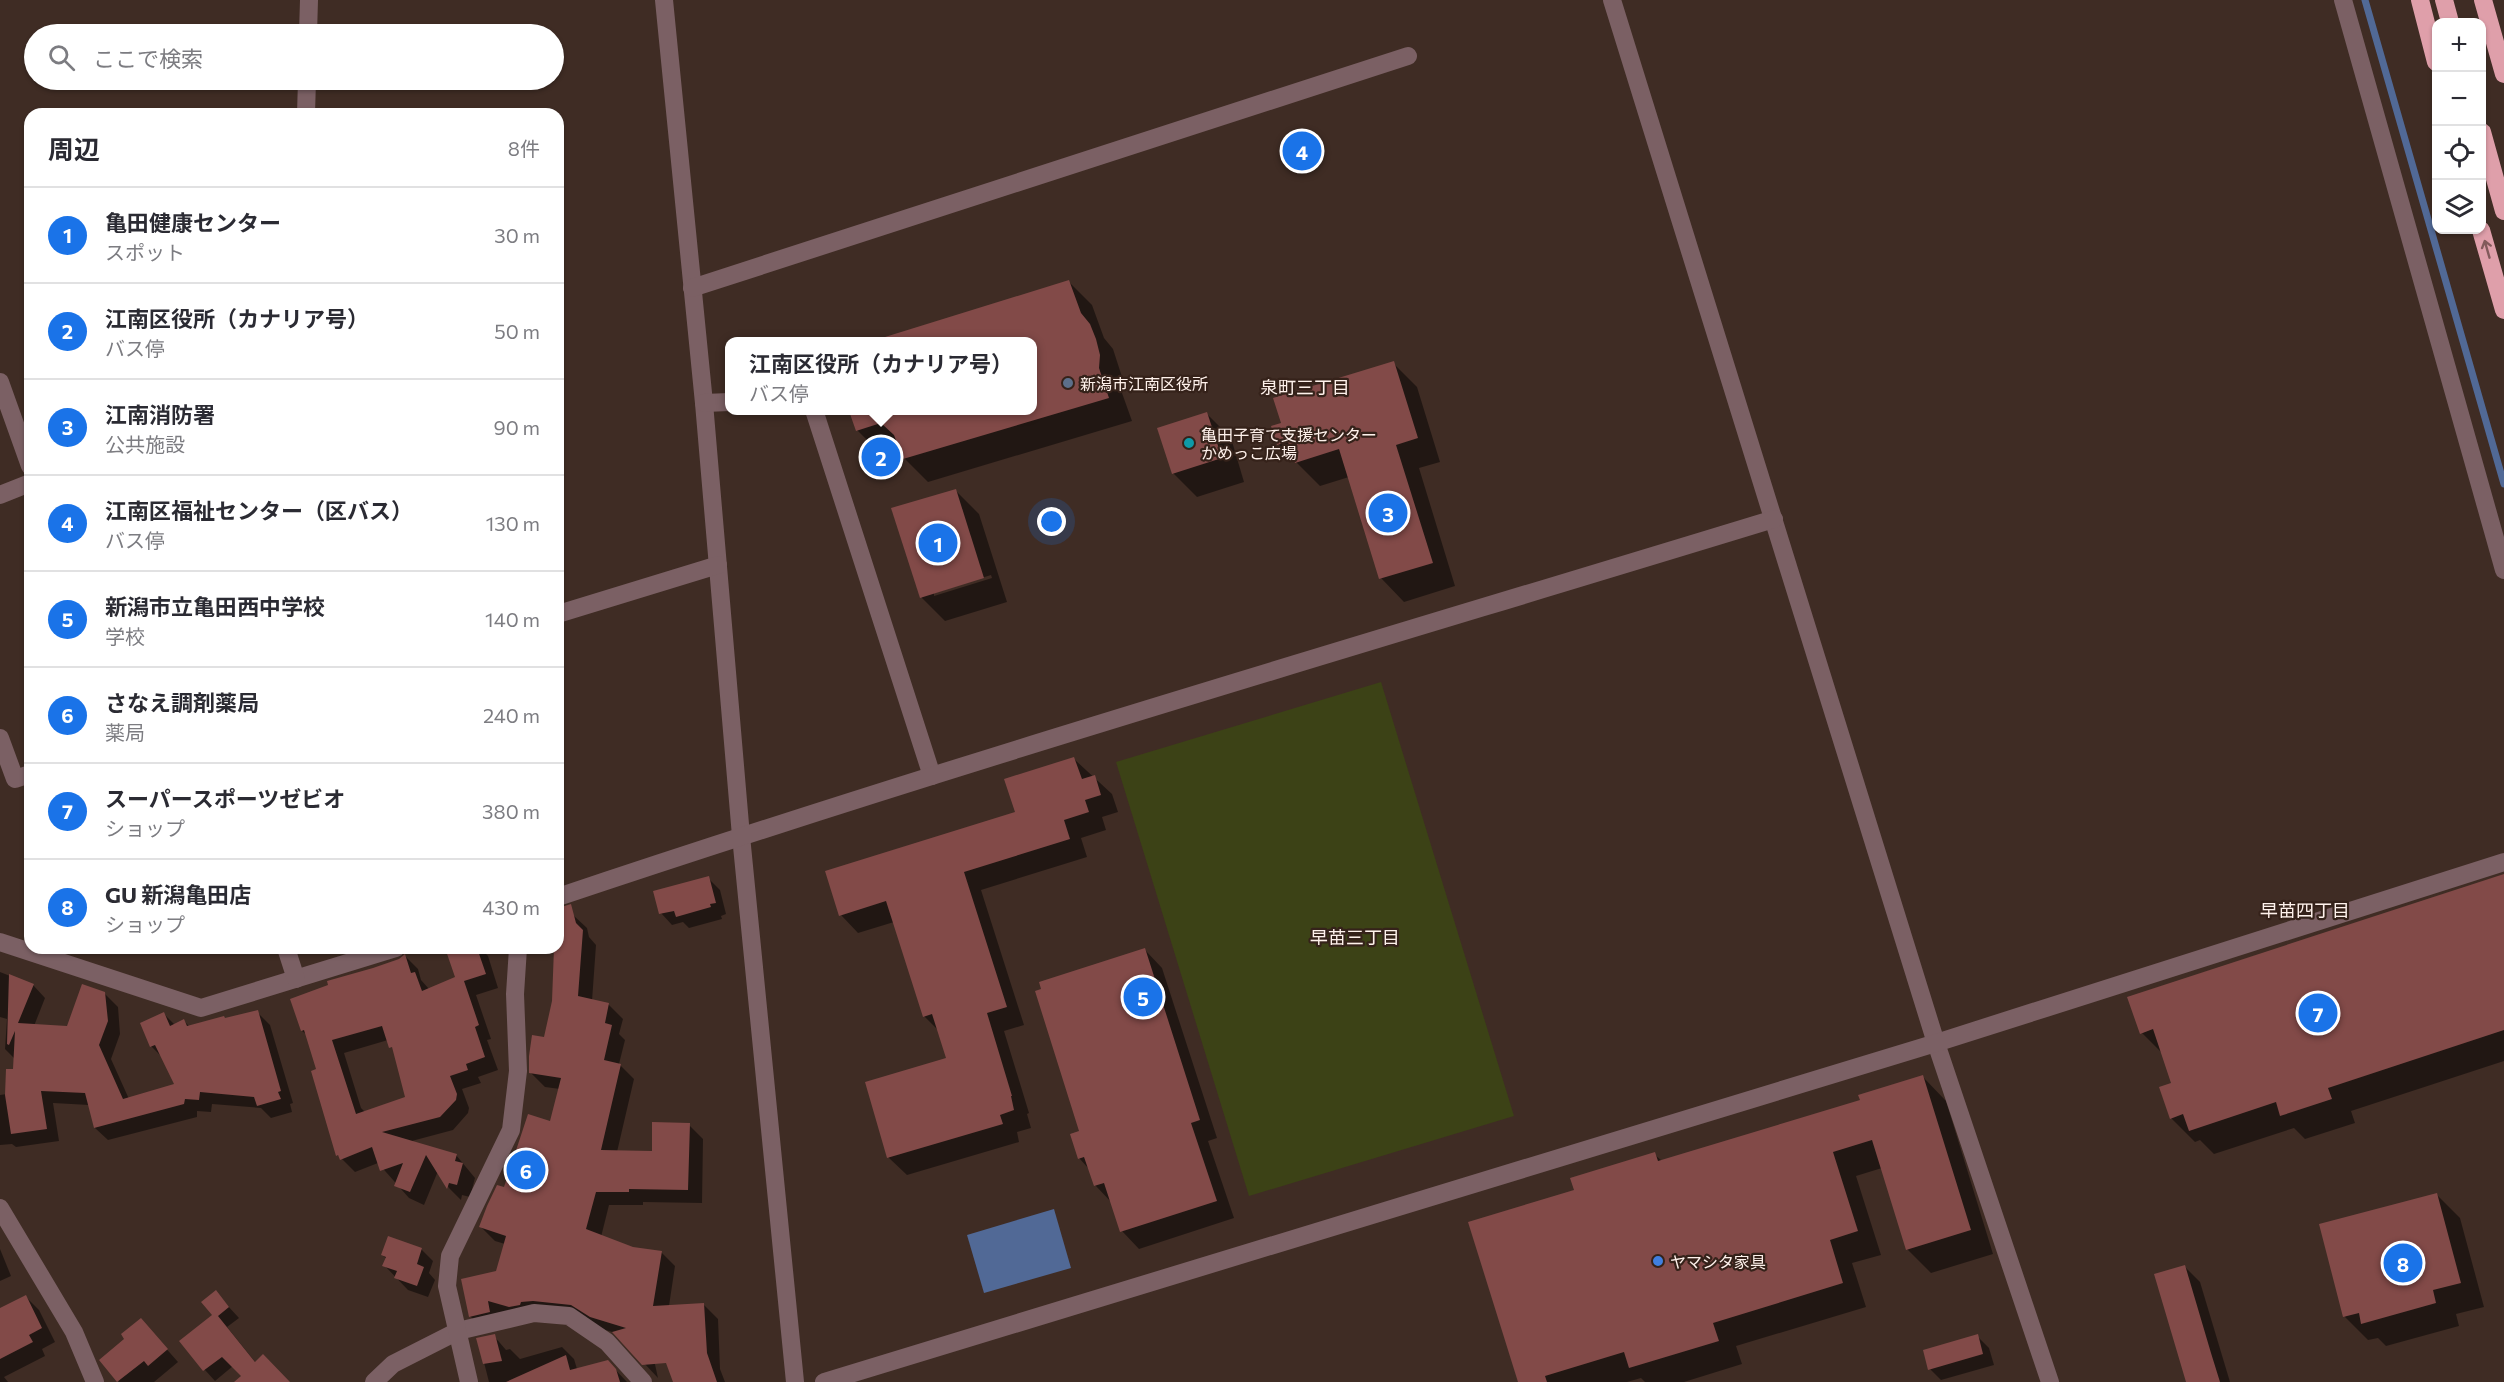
<!DOCTYPE html>
<html lang="ja">
<meta charset="utf-8">
<style>
:root{--surface:#fff;--page:#f7f7f7;--text:#2b2b33;--muted:#7c7c81;--line:#e1e1e2;--accent:#1a73e8}
body{margin:0;font-family:Commissioner,"Noto Sans JP",sans-serif;background:var(--page);color:var(--text)}
.controls{position:absolute;right:18px;top:18px;display:grid;overflow:hidden;border-radius:12px;box-shadow:0 2px 4px #0004}
.controls button{width:54px;height:54px;display:grid;place-items:center;padding:0;border:0;border-bottom:2px solid var(--line);background:var(--surface);color:var(--text);font:30px sans-serif}
.you{position:absolute;left:1052px;top:522px;width:21px;height:21px;margin:-15px;border:4px solid #fff;border-radius:50%;background:#1a73e8;box-shadow:0 0 0 9px #1a73e833}
.badge{display:grid;place-items:center;width:39px;height:39px;border-radius:50%;background:var(--accent);color:#fff;font-size:20px;font-weight:700}
.pin{position:absolute;translate:-50% -50%;border:3px solid #fff;box-shadow:0 2px 6px #0006}
.popup{position:absolute;left:725px;top:337px;width:312px;height:78px;box-sizing:border-box;display:grid;place-content:center;border-radius:12px;background:var(--surface);filter:drop-shadow(0 2px 4px #0005);font-size:20px;white-space:nowrap;color:var(--muted)}
.popup b{font-size:22px;color:var(--text)}
.popup::after{content:'';position:absolute;left:50%;top:100%;margin-left:-12px;border:12px solid transparent;border-top-color:var(--surface)}
.list{margin:0;padding:0;list-style:none}
h2{display:flex;justify-content:space-between;align-items:center;height:78px;margin:0;padding:0 24px;font-size:26px}
h2 small{font-size:20px;font-weight:400;color:var(--muted)}
.list li{display:grid;grid-template-columns:39px 1fr auto;gap:18px;align-items:center;box-sizing:border-box;height:96px;padding:0 24px;border-top:2px solid var(--line)}
.list b{display:block;font-size:22px;white-space:nowrap}
.list p{margin:0;font-size:20px;white-space:nowrap;color:var(--muted)}
.list em{font-size:20px;font-style:normal;color:var(--muted)}
.icon{flex:none;width:33px;height:33px;fill:none;stroke:currentColor;stroke-width:2;stroke-linecap:round;stroke-linejoin:round}
.map{position:relative;flex:none;width:2504px;height:1382px;overflow:hidden}
.search{position:absolute;background:var(--surface);box-shadow:0 2px 4px #0004;left:24px;top:24px;width:540px;height:66px;display:flex;align-items:center;gap:15px;box-sizing:border-box;padding:0 21px;border-radius:33px;color:var(--muted);font-size:22px}
.panel{position:absolute;background:var(--surface);box-shadow:0 2px 4px #0004;left:24px;top:108px;width:540px;height:846px;border-radius:18px}
.map>svg:first-child{display:block}
.green{fill:#3c4216}
.water{fill:#516996}
.shadow{fill:#0007;fill-rule:evenodd}
.lines{fill:none;stroke-linecap:round;stroke-linejoin:round}
.stream{stroke:#516996;stroke-width:7}
.building{fill:#824a48;fill-rule:evenodd}
.minor{stroke:#7b6064;stroke-width:18}
.highway{stroke:#df9faa;stroke-width:18}
.oneway{stroke:#825a5b}
.service-dot{fill:#5c6f8a;stroke:#35221a;stroke-width:2}
.culture-dot{fill:#0f9aa8;stroke:#35221a;stroke-width:2}
.shop-dot{fill:#3f7fe0;stroke:#35221a;stroke-width:2}
.labels{text-anchor:middle;dominant-baseline:central;stroke-width:4.5;stroke-linejoin:round;paint-order:stroke}
.poi-label{font-size:16px;fill:#fff2ec;stroke:#35221a;text-anchor:start}
.neighbourhood-label{font-size:18px;fill:#fff2ec;stroke:#35221a}
</style>
<div class="map">
<svg width="2504" height="1382" viewBox="0 0 2504 1382">
<rect width="100%" height="100%" fill="#3f2c24"/>
<path class="green" d="M 1381,682 L 1514,1116 L 1249,1196 L 1116,762 Z"/>
<path class="water" d="M 1054,1209 L 1071,1268 L 984,1293 L 967,1235 Z"/>
<g class="shadow">
<path d="M 1068,281 L 1092,305 L 1104,338 L 1113,349 L 1123,380 L 1122,393 L 1132,421 L 928,482 L 904,458 L 900,448 L 881,454 L 857,430 L 851,410 L 1032,410 L 1032,342 L 876,342 Z"/>
<path d="M 1393,363 L 1417,387 L 1440,462 L 1419,468 L 1455,586 L 1404,602 L 1381,578 L 1349,477 L 1320,486 L 1278,444 L 1282,424 Z"/>
<path d="M 1207,414 L 1231,438 L 1244,482 L 1197,497 L 1173,473 Z"/>
<path d="M 956,491 L 979,514 L 1007,602 L 945,621 L 922,598 L 893,509 ZM 991,575 L 992,578 L 934,596 L 934,593 Z"/>
<path d="M 1074,759 L 1112,794 L 1118,812 L 1102,817 L 1106,830 L 1081,838 L 1087,857 L 981,890 L 1024,1025 L 1004,1031 L 1029,1113 L 1027,1114 L 1031,1128 L 1017,1132 L 1019,1142 L 907,1175 L 889,1158 L 867,1083 L 948,1059 L 939,1031 L 924,1016 L 894,922 L 858,933 L 841,915 L 1017,812 Z"/>
<path d="M 708,878 L 720,890 L 726,914 L 721,916 L 722,919 L 689,928 L 683,922 L 672,925 L 661,913 Z"/>
<path d="M 2504,879 L 2504,1061 L 2351,1111 L 2355,1123 L 2305,1139 L 2294,1128 L 2214,1154 L 2200,1140 L 2195,1142 L 2171,1118 L 2173,1084 L 2163,1054 L 2142,1033 Z"/>
<path d="M 573,915 L 587,928 L 589,937 L 596,945 L 592,1001 L 609,1005 L 623,1019 L 619,1034 L 625,1040 L 619,1064 L 634,1079 L 617,1152 L 653,1152 L 689,1125 L 703,1139 L 702,1203 L 643,1202 L 643,1205 L 609,1205 L 601,1237 L 632,1248 L 661,1252 L 675,1266 L 669,1306 L 703,1304 L 718,1319 L 720,1369 L 725,1382 L 682,1382 L 649,1337 L 658,1378 L 616,1333 L 548,1314 L 484,1330 L 470,1316 L 497,1273 L 505,1244 L 495,1241 L 481,1227 L 551,1123 L 560,1089 L 545,1087 L 531,1073 L 545,1039 L 553,1001 L 556,951 L 529,951 L 525,948 L 558,948 L 558,920 Z"/>
<path d="M 457,948 L 480,948 L 488,956 L 498,988 L 476,995 L 491,1039 L 487,1040 L 498,1070 L 478,1077 L 481,1083 L 462,1089 L 469,1108 L 468,1113 L 453,1130 L 408,1142 L 456,1155 L 475,1178 L 470,1197 L 462,1195 L 461,1200 L 449,1188 L 438,1171 L 424,1205 L 409,1198 L 378,1163 L 355,1172 L 338,1155 L 318,1070 L 307,1035 L 302,1031 L 405,956 L 418,969 L 421,980 L 429,989 L 457,978 ZM 388,1040 L 395,1051 L 407,1098 L 365,1112 L 361,1108 L 344,1053 Z"/>
<path d="M 1145,950 L 1162,968 L 1217,1138 L 1208,1141 L 1234,1218 L 1139,1249 L 1122,1231 L 1112,1203 L 1095,1185 L 1089,1169 L 1079,1158 L 1081,1132 L 1043,990 Z"/>
<path d="M 0,972 L 33,985 L 45,998 L 34,1026 L 68,1028 L 105,994 L 118,1007 L 120,1034 L 111,1059 L 129,1099 L 176,1085 L 163,1058 L 151,1046 L 164,1014 L 175,1025 L 184,1021 L 190,1027 L 257,1012 L 270,1025 L 293,1103 L 290,1104 L 292,1112 L 271,1118 L 261,1108 L 212,1104 L 211,1112 L 197,1111 L 197,1117 L 108,1140 L 95,1128 L 89,1105 L 53,1103 L 59,1141 L 16,1147 L 12,1144 L 0,1145 L 0,1095 L 7,1094 L 14,1071 L 15,1059 L 5,1049 L 7,1019 L 0,1017 Z"/>
<path d="M 1923,1077 L 1946,1101 L 1993,1254 L 1931,1273 L 1907,1249 L 1882,1168 L 1856,1176 L 1881,1255 L 1852,1263 L 1866,1307 L 1736,1346 L 1742,1364 L 1684,1382 L 1645,1382 L 1641,1378 L 1627,1382 L 1519,1382 L 1575,1191 L 1654,1154 L 1662,1161 L 1861,1101 Z"/>
<path d="M 2437,1195 L 2460,1218 L 2484,1307 L 2456,1314 L 2459,1326 L 2386,1346 L 2378,1338 L 2368,1340 L 2345,1317 Z"/>
<path d="M 0,1249 L 11,1276 L 0,1281 Z"/>
<path d="M 421,1249 L 433,1261 L 429,1273 L 435,1280 L 428,1297 L 408,1290 L 384,1265 L 387,1259 L 382,1255 Z"/>
<path d="M 2184,1266 L 2200,1282 L 2230,1382 L 2187,1382 Z"/>
<path d="M 215,1292 L 239,1318 L 227,1327 L 256,1363 L 288,1382 L 249,1382 L 233,1366 L 215,1381 L 205,1370 L 182,1342 L 214,1316 Z"/>
<path d="M 25,1296 L 39,1310 L 55,1342 L 42,1349 L 45,1356 L 4,1377 L 8,1382 L 0,1382 L 0,1309 Z"/>
<path d="M 141,1320 L 178,1362 L 154,1382 L 119,1382 L 101,1360 L 126,1339 Z"/>
<path d="M 494,1336 L 506,1350 L 510,1349 L 520,1359 L 562,1347 L 574,1359 L 577,1369 L 607,1361 L 627,1382 L 489,1382 L 478,1339 Z"/>
<path d="M 1977,1336 L 1989,1348 L 1994,1365 L 1941,1380 L 1930,1369 Z"/>
</g>
<g class="lines">
<path class="stream" d="M 2365,0 L 2504,484"/>
</g>
<g class="building">
<path d="M 1069,280 L 1081,313 L 1090,324 L 1096,339 L 1100,355 L 1099,368 L 1109,398 L 903,459 L 894,435 L 881,423 L 856,431 L 849,411 L 1032,411 L 1032,342 L 886,342 L 885,337 Z"/>
<path d="M 1394,361 L 1418,438 L 1396,445 L 1433,563 L 1379,579 L 1339,449 L 1295,463 L 1288,442 L 1277,445 L 1271,426 L 1281,423 L 1273,398 Z"/>
<path d="M 1207,412 L 1222,458 L 1172,474 L 1157,428 Z"/>
<path d="M 956,489 L 984,578 L 920,598 L 891,508 Z"/>
<path d="M 1074,757 L 1082,779 L 1095,775 L 1101,795 L 1085,800 L 1089,812 L 1064,820 L 1070,839 L 964,872 L 1007,1007 L 987,1013 L 1012,1096 L 1011,1096 L 1014,1110 L 1000,1115 L 1003,1124 L 887,1158 L 865,1082 L 946,1058 L 932,1014 L 923,1017 L 886,901 L 839,916 L 825,871 L 1015,812 L 1004,779 Z"/>
<path d="M 2504,874 L 2504,1030 L 2328,1088 L 2332,1099 L 2280,1116 L 2276,1102 L 2189,1131 L 2183,1114 L 2170,1119 L 2159,1087 L 2171,1083 L 2153,1029 L 2140,1034 L 2127,997 Z"/>
<path d="M 709,876 L 716,903 L 710,904 L 711,907 L 676,917 L 674,911 L 659,914 L 653,891 Z"/>
<path d="M 571,904 L 576,923 L 583,930 L 578,996 L 609,1003 L 605,1023 L 612,1025 L 604,1060 L 621,1064 L 601,1150 L 652,1151 L 652,1122 L 690,1123 L 688,1190 L 629,1189 L 629,1192 L 596,1192 L 586,1229 L 633,1247 L 662,1251 L 653,1306 L 704,1303 L 707,1353 L 717,1382 L 673,1382 L 666,1363 L 642,1365 L 612,1332 L 626,1328 L 590,1317 L 571,1305 L 533,1301 L 521,1302 L 520,1305 L 509,1307 L 488,1301 L 490,1312 L 469,1317 L 461,1279 L 496,1271 L 506,1236 L 479,1227 L 487,1206 L 497,1185 L 504,1187 L 528,1114 L 550,1121 L 561,1078 L 529,1073 L 529,1056 L 532,1035 L 544,1037 L 552,1001 L 554,948 L 558,948 L 558,908 Z"/>
<path d="M 445,948 L 477,948 L 486,974 L 464,981 L 479,1025 L 475,1027 L 485,1057 L 466,1064 L 468,1070 L 450,1076 L 457,1094 L 456,1100 L 440,1117 L 382,1132 L 457,1154 L 455,1161 L 463,1163 L 457,1185 L 449,1183 L 447,1189 L 426,1155 L 410,1192 L 394,1186 L 403,1163 L 380,1171 L 372,1147 L 340,1160 L 338,1155 L 336,1156 L 311,1071 L 316,1069 L 304,1030 L 301,1031 L 290,999 L 328,985 L 327,981 L 373,968 L 399,959 L 405,954 L 411,973 L 415,972 L 422,991 L 455,977 ZM 382,1026 L 389,1048 L 392,1047 L 405,1097 L 356,1114 L 332,1040 Z"/>
<path d="M 1145,948 L 1200,1120 L 1191,1123 L 1217,1201 L 1120,1232 L 1104,1183 L 1094,1186 L 1084,1157 L 1078,1159 L 1070,1134 L 1079,1131 L 1035,991 L 1041,989 L 1039,982 Z"/>
<path d="M 9,974 L 34,984 L 18,1023 L 67,1026 L 82,984 L 105,992 L 108,1021 L 99,1045 L 123,1099 L 174,1084 L 155,1045 L 150,1047 L 140,1023 L 164,1012 L 170,1026 L 184,1019 L 187,1026 L 224,1016 L 225,1018 L 258,1010 L 281,1091 L 278,1092 L 281,1099 L 257,1106 L 254,1097 L 200,1092 L 199,1100 L 185,1099 L 184,1104 L 94,1128 L 85,1093 L 41,1091 L 47,1129 L 11,1134 L 5,1095 L 6,1069 L 13,1069 L 15,1031 L 9,1045 L 7,1044 Z"/>
<path d="M 1923,1075 L 1971,1230 L 1906,1250 L 1872,1140 L 1833,1152 L 1858,1231 L 1830,1240 L 1843,1283 L 1713,1323 L 1719,1341 L 1629,1368 L 1624,1352 L 1545,1376 L 1547,1382 L 1518,1382 L 1468,1222 L 1574,1190 L 1570,1178 L 1655,1152 L 1658,1161 L 1860,1100 L 1858,1095 Z"/>
<path d="M 2437,1193 L 2461,1283 L 2433,1290 L 2436,1303 L 2361,1324 L 2359,1313 L 2343,1317 L 2319,1224 Z"/>
<path d="M 388,1236 L 422,1248 L 417,1264 L 424,1267 L 417,1286 L 394,1278 L 397,1271 L 382,1266 L 386,1257 L 381,1255 Z"/>
<path d="M 2185,1265 L 2211,1353 L 2220,1382 L 2186,1382 L 2154,1274 Z"/>
<path d="M 216,1290 L 229,1307 L 218,1316 L 255,1362 L 263,1354 L 290,1382 L 234,1382 L 241,1376 L 222,1357 L 203,1371 L 179,1341 L 212,1315 L 201,1302 Z"/>
<path d="M 26,1295 L 42,1328 L 29,1335 L 33,1342 L 0,1359 L 0,1308 Z"/>
<path d="M 141,1318 L 168,1349 L 148,1366 L 144,1361 L 117,1382 L 99,1360 L 124,1339 L 121,1334 Z"/>
<path d="M 495,1334 L 502,1361 L 483,1364 L 476,1338 Z"/>
<path d="M 1978,1334 L 1983,1354 L 1928,1370 L 1923,1350 Z"/>
<path d="M 566,1355 L 570,1370 L 608,1360 L 616,1369 L 620,1382 L 506,1382 Z"/>
</g>
<g class="lines">
<g class="minor">
<path d="M 664,0 L 704,403 L 741,836 L 795,1382"/>
<path d="M 1612,0 L 1936,1043 L 2050,1382"/>
<path d="M 2343,0 L 2504,570"/>
<path d="M 308,34 L 309,0"/>
<path d="M 306,114 L 307,80"/>
<path d="M 692,288 L 1408,56"/>
<path d="M 0,382 L 30,466"/>
<path d="M 704,403 L 730,402"/>
<path d="M 814,410 L 932,776"/>
<path d="M 0,495 L 30,483"/>
<path d="M 558,614 L 718,565"/>
<path d="M 0,738 L 15,779 L 30,774"/>
<path d="M 558,897 C 960,762 1368,643 1774,519"/>
<path d="M 0,942 L 201,1008 L 396,948"/>
<path d="M 286,948 L 296,979"/>
<path d="M 0,1208 L 74,1332 L 95,1382"/>
<path d="M 374,1382 L 393,1364 L 458,1331 L 534,1313 L 569,1316 L 607,1342 L 643,1382"/>
<path d="M 469,1382 L 447,1286 L 450,1256 L 511,1130 L 518,1071 L 515,994 L 518,948"/>
<path d="M 824,1382 L 1936,1043 L 2504,862"/>
</g>
<g class="highway">
<path d="M 2420,0 L 2436,62"/>
<path d="M 2444,0 L 2450,22"/>
<path d="M 2483,0 L 2504,74"/>
<path d="M 2482,132 L 2504,211"/>
<path d="M 2481,230 L 2504,310"/>
</g>
</g>
<defs><path id="oneway-shaft" d="M-6 0H5M1.5-3L5.5 0L1.5 3" fill="none" stroke-width="1.6" stroke-linecap="round" stroke-linejoin="round" transform="scale(1.5)"/></defs>
<use class="oneway" href="#oneway-shaft" transform="translate(2487 249) rotate(-106)"/>
<circle class="service-dot" cx="1068" cy="383" r="6"/>
<circle class="culture-dot" cx="1189" cy="443" r="6"/>
<circle class="shop-dot" cx="1658" cy="1261" r="6"/>
<g class="labels">
<g class="poi-label">
<text x="1080" y="383">新潟市江南区役所</text>
<text x="1201" y="434">亀田子育て支援センター<tspan x="1201" dy="18">かめっこ広場</tspan></text>
<text x="1670" y="1261">ヤマシタ家具</text>
</g>
<g class="neighbourhood-label">
<text x="1305" y="387">泉町三丁目</text>
<text x="2305" y="910">早苗四丁目</text>
<text x="1355" y="937">早苗三丁目</text>
</g>
</g>
</svg>
<div class="controls">
<button>+</button>
<button>−</button>
<button><svg class="icon" aria-label="locate" viewBox="0 0 24 24"><circle cx="12" cy="12" r="6"/><path d="M12 2v4M12 18v4M2 12h4M18 12h4"/></svg></button>
<button><svg class="icon" aria-label="layers" viewBox="0 0 24 24"><path d="M12 4l9 5-9 5-9-5zM3 14l9 5 9-5"/></svg></button>
</div>
<div class="you"></div>
<div class="pin badge" style="left:938px;top:543px">1</div>
<div class="pin badge" style="left:881px;top:457px">2</div>
<div class="popup"><b>江南区役所（カナリア号）</b>バス停</div>
<div class="pin badge" style="left:1388px;top:513px">3</div>
<div class="pin badge" style="left:1302px;top:151px">4</div>
<div class="pin badge" style="left:1143px;top:997px">5</div>
<div class="pin badge" style="left:526px;top:1170px">6</div>
<div class="pin badge" style="left:2318px;top:1013px">7</div>
<div class="pin badge" style="left:2403px;top:1263px">8</div>
<div class="search"><svg class="icon" aria-label="search" viewBox="0 0 24 24"><circle cx="10" cy="10" r="6"/><path d="M15 15l6 6"/></svg>ここで検索</div>
<section class="panel">
<h2>周辺<small>8件</small></h2>
<ul class="list">
<li><span class="badge">1</span><div><b>亀田健康センター</b><p>スポット</p></div><em>30 m</em></li>
<li><span class="badge">2</span><div><b>江南区役所（カナリア号）</b><p>バス停</p></div><em>50 m</em></li>
<li><span class="badge">3</span><div><b>江南消防署</b><p>公共施設</p></div><em>90 m</em></li>
<li><span class="badge">4</span><div><b>江南区福祉センター（区バス）</b><p>バス停</p></div><em>130 m</em></li>
<li><span class="badge">5</span><div><b>新潟市立亀田西中学校</b><p>学校</p></div><em>140 m</em></li>
<li><span class="badge">6</span><div><b>さなえ調剤薬局</b><p>薬局</p></div><em>240 m</em></li>
<li><span class="badge">7</span><div><b>スーパースポーツゼビオ</b><p>ショップ</p></div><em>380 m</em></li>
<li><span class="badge">8</span><div><b>GU 新潟亀田店</b><p>ショップ</p></div><em>430 m</em></li>
</ul>
</section>
</div>
